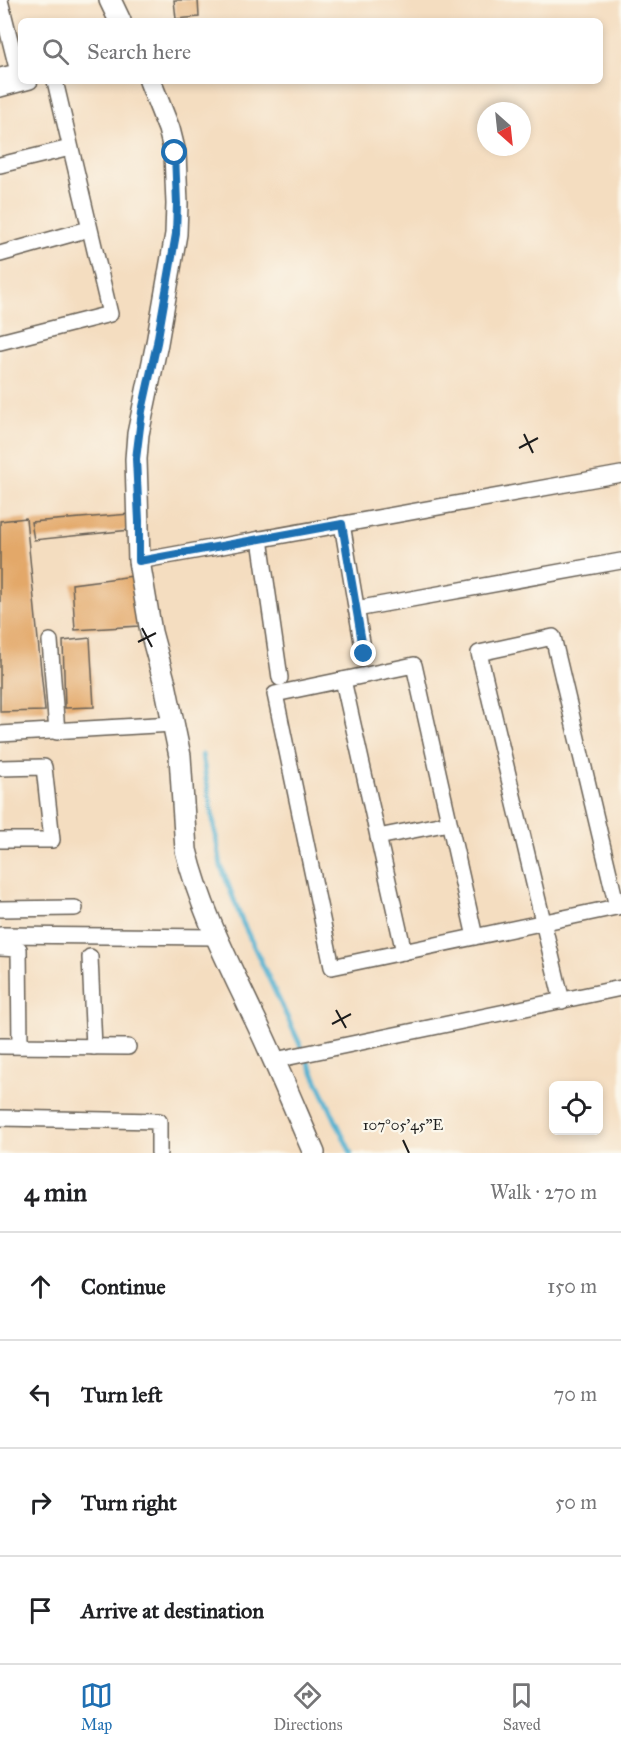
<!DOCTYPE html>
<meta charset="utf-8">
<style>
:root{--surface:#fff;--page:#f6f6f6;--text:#202124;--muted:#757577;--line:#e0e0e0;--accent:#1f6fb2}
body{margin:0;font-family:"IM FELL Great Primer",serif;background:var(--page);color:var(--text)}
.controls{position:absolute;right:18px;bottom:18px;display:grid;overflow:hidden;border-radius:9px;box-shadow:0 3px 9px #0003}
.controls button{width:54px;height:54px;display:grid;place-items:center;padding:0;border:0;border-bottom:2px solid var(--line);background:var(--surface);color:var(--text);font:30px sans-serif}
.compass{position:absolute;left:477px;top:102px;width:54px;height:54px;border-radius:50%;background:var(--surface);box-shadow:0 3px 9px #0003;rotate:153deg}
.stop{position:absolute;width:18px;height:18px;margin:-14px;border:4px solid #1f6fb2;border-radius:50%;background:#fff}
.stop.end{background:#1f6fb2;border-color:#fff;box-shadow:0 2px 6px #0008}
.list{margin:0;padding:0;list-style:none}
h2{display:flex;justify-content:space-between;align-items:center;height:78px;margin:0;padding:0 24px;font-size:26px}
h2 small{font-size:20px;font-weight:400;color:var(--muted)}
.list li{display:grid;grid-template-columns:39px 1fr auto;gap:18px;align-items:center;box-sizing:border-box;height:108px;padding:0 24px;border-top:2px solid var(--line)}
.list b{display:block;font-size:22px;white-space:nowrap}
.list em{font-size:20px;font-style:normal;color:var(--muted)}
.icon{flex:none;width:33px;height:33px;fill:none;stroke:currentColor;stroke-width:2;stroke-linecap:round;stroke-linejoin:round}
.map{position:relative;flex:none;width:621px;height:1153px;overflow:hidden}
.search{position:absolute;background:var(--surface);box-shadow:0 3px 9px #0003;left:18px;right:18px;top:18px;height:66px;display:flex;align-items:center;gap:15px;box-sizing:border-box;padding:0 21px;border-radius:9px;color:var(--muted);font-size:22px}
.sheet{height:510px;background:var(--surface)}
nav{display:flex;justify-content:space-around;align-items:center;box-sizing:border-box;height:84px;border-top:2px solid var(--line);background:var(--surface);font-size:16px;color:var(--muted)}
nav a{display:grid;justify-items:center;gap:3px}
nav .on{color:var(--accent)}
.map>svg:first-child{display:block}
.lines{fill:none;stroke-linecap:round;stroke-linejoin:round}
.stream{stroke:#52b1d0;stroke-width:5}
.building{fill:#e3a869}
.street-casing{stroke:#686055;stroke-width:18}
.secondary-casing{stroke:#686055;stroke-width:24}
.street{stroke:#fff;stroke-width:15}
.secondary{stroke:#fff;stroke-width:21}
.route{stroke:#1f6fb2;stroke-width:8}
.ticks{fill:none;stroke:#1c1c1c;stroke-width:2}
.ticks-label{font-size:15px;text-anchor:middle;fill:#1c1c1c;stroke:#fbf7ec;stroke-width:4.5;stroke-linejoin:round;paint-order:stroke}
</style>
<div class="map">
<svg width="621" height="1153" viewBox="0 0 621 1153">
<rect width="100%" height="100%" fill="#fbf7ec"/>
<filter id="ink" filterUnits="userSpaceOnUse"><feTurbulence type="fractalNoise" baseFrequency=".0167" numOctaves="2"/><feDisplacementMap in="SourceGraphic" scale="12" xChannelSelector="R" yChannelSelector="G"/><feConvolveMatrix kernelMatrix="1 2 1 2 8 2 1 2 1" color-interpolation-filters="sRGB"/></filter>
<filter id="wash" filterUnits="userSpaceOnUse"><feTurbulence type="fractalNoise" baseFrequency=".008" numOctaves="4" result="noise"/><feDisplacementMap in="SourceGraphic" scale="24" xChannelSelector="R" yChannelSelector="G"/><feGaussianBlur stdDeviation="1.35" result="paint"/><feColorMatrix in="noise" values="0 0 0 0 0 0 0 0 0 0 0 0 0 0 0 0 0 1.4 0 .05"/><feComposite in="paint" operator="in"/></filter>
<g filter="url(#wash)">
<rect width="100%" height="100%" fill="#f4ddc0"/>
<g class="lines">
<path class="stream" d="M 202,755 L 221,866 L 242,921 L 351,1153"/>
</g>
<g id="blocks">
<g class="building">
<path d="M 174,0 L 198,0 L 199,17 L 176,19 Z"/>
<path d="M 130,514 L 130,530 L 34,540 L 31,522 Z"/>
<path d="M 26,518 L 45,711 L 0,712 L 0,521 Z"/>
<path d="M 133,576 L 139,626 L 75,630 L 72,584 Z"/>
<path d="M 90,638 L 94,707 L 65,708 L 63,641 Z"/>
</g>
</g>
</g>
<g filter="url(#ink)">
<use href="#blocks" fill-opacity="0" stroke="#686055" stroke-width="1.5"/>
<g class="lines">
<defs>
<g id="street">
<path d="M 0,0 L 18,72"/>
<path d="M 0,76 L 21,71"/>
<path d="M 0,89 L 30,81"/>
<path d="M 0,165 L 70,148"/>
<path d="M 0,254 L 89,229"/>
<path d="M 0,342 L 110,314 L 55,81"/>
<path d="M 342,524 L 364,654"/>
<path d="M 260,539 L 280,678"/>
<path d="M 139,561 L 621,474"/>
<path d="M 356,609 L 621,561"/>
<path d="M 50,641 L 57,732"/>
<path d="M 343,680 L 404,952"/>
<path d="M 0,734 L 173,724"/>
<path d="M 0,768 L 44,767 L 52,840 L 0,840"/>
<path d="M 378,837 L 449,823"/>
<path d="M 0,909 L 75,908"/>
<path d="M 0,935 L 217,937"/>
<path d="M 475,937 L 414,665 L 275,694 L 332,967 L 621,906"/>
<path d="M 0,948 L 19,949 L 20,1046"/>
<path d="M 90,957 L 94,1047"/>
<path d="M 562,1001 L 479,653 L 553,637 L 617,907"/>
<path d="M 0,1046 L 128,1047"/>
<path d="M 275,1060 L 621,988"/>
<path d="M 0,1118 L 159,1121 L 159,1153"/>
</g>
<g id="secondary">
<path d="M 110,0 L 120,21"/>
<path d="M 150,81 L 169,129 L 175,153 L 177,204 L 176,234 L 157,343 L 138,434 L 136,459 L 139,561 L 151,632 L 165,684 L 180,756 L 186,850 C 200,908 228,962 253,1015 C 275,1060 294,1107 314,1153"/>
</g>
</defs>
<use href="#street" class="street-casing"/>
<use href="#secondary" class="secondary-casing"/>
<use href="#street" class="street"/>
<use href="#secondary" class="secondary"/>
</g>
</g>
<g class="lines" filter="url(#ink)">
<path class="route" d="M 175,153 L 177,204 L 176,234 L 157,343 L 142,411 L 136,459 L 139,521 L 139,561 L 342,524 L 364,654"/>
</g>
<path class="ticks" d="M 524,434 L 533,453M 519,448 L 538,438M 142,628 L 152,647M 138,642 L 156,633M 336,1010 L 346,1028M 332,1024 L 351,1014M 403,1140 L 409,1153"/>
<g class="ticks-label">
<text x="403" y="1130">107°05'45"E</text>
</g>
</svg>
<div class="controls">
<button><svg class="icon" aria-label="locate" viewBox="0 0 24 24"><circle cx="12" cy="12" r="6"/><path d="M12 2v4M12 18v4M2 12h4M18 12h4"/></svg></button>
</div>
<svg class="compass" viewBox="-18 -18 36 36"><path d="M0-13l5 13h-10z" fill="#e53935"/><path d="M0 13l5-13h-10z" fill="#757577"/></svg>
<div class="stop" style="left:175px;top:153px"></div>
<div class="stop end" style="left:364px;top:654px"></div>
<div class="search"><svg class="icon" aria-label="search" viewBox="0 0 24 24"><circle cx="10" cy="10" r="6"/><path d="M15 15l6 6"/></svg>Search here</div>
</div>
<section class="sheet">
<h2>4 min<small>Walk · 270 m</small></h2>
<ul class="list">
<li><svg class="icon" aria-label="ahead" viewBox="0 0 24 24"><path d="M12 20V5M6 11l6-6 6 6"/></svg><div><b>Continue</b></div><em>150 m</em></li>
<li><svg class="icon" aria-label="left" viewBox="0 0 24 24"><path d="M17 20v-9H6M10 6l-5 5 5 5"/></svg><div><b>Turn left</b></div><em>70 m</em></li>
<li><svg class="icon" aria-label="right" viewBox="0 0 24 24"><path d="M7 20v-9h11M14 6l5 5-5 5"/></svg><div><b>Turn right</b></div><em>50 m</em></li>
<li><svg class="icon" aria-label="arrive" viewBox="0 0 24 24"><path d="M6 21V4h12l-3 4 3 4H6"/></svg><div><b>Arrive at destination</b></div></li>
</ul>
</section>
<nav>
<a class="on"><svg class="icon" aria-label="map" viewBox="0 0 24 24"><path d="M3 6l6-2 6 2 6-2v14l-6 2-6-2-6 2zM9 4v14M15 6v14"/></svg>Map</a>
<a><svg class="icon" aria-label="directions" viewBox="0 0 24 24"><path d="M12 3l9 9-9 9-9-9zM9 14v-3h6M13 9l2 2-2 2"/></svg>Directions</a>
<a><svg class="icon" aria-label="saved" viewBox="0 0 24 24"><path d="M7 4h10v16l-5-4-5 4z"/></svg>Saved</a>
</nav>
